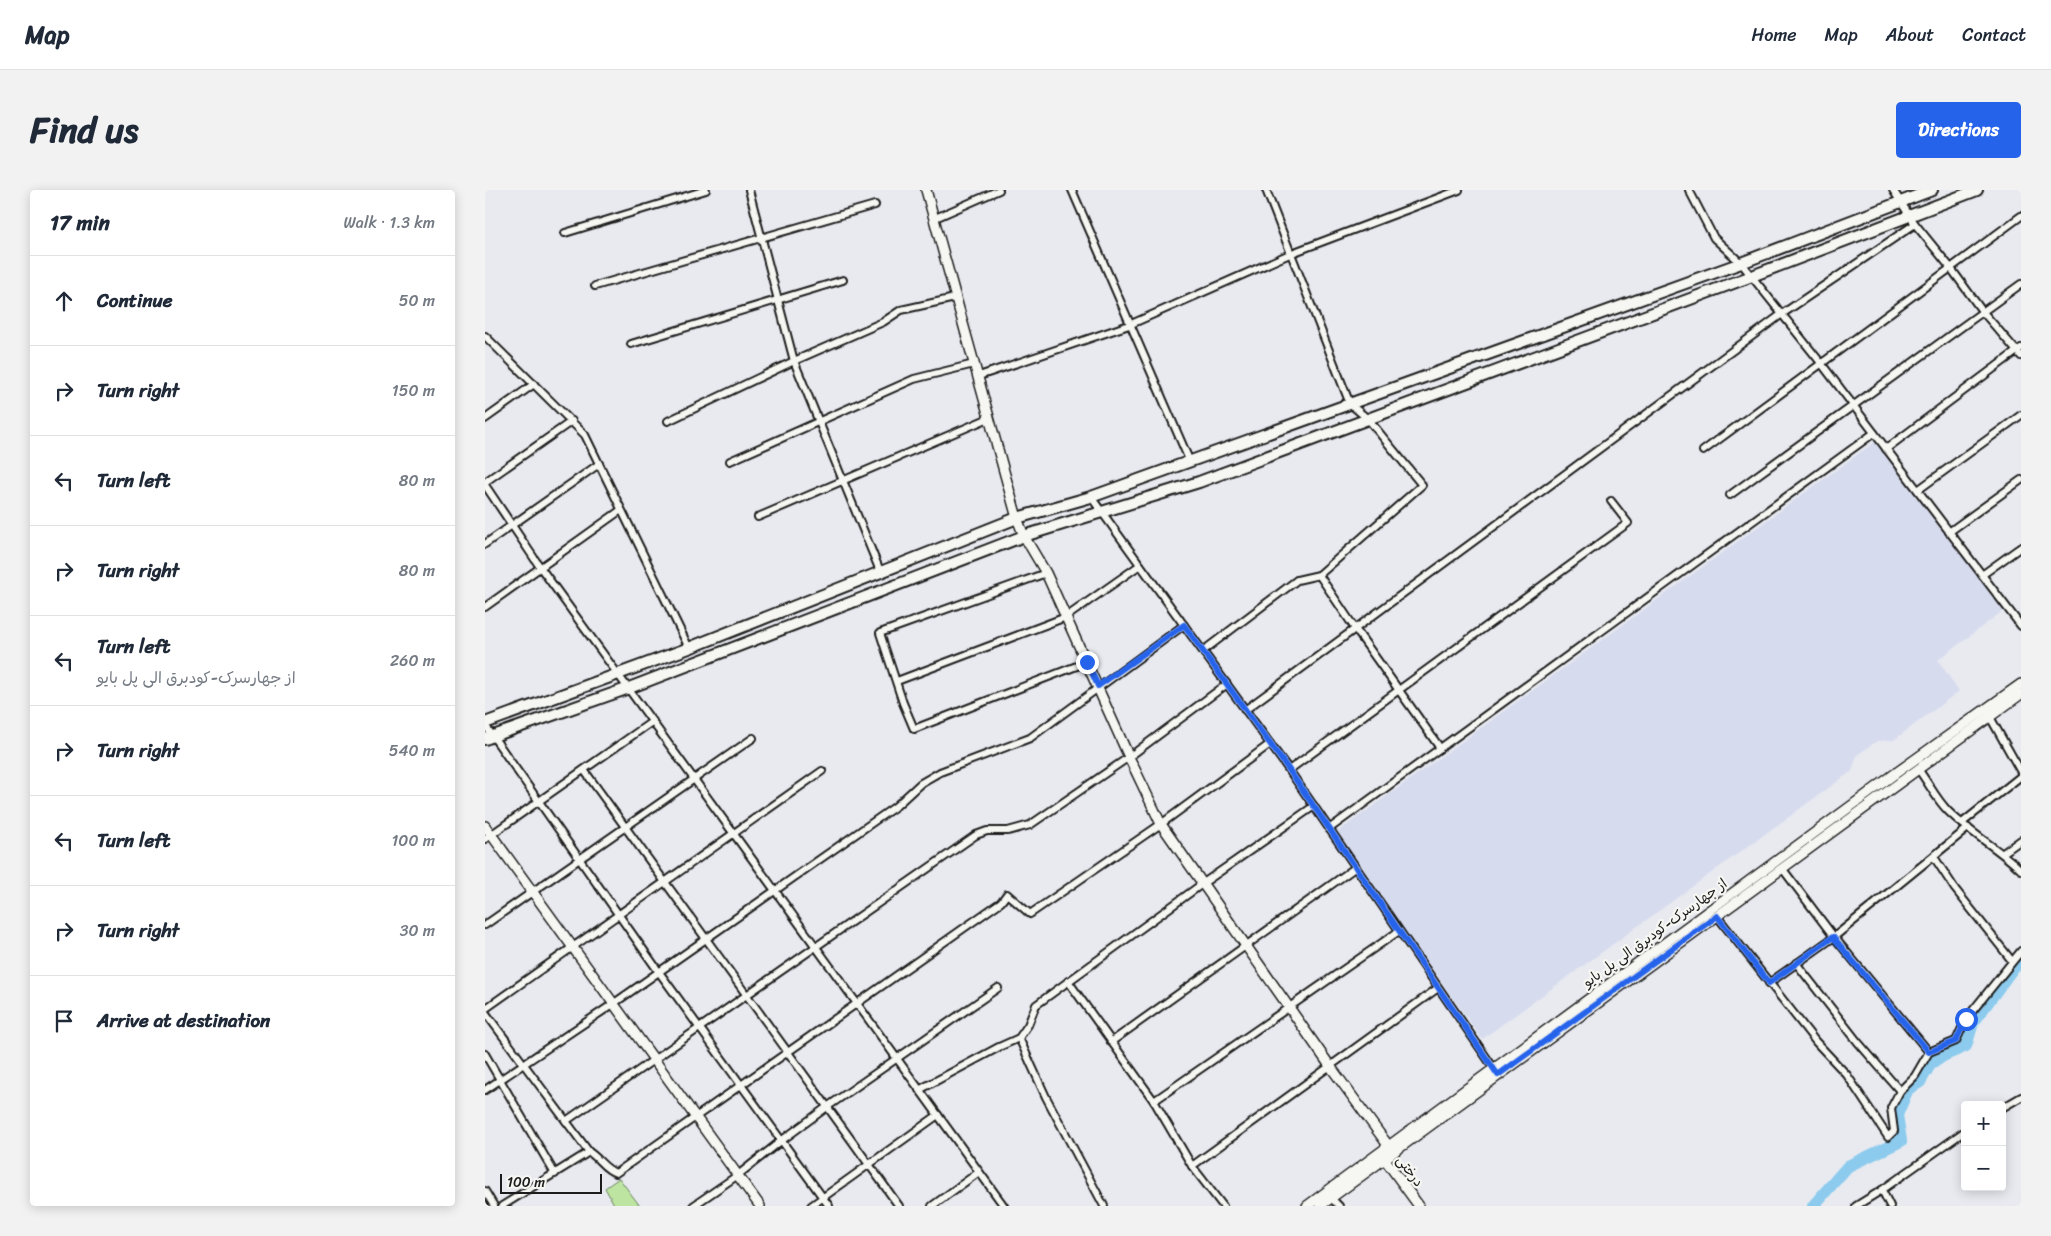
<!DOCTYPE html>
<meta charset="utf-8">
<style>
:root{--surface:#fff;--page:#f2f2f3;--text:#1f2937;--muted:#747a83;--line:#e0e1e3;--accent:#2563eb}
body{margin:0;font-family:Sriracha,"Playpen Sans Arabic",sans-serif;background:var(--page);color:var(--text)}
.controls{position:absolute;right:15px;bottom:15px;display:grid;overflow:hidden;border-radius:5px;box-shadow:0 2px 12px #0003}
.controls button{width:45px;height:45px;display:grid;place-items:center;padding:0;border:0;border-bottom:1px solid var(--line);background:var(--surface);color:var(--text);font:25px sans-serif}
.scale{position:absolute;left:15px;bottom:12px;width:102px;box-sizing:border-box;padding-left:5px;border:2px solid #1c1c1c;border-top:0;font-size:14px;line-height:18px;white-space:nowrap;color:#1c1c1c;-webkit-text-stroke:4px #f6f6f2;paint-order:stroke}
.stop{position:absolute;width:15px;height:15px;margin:-11px;border:4px solid #2563eb;border-radius:50%;background:#fff}
.stop.end{background:#2563eb;border-color:#fff;box-shadow:0 1px 5px #0008}
.list{margin:0;padding:0;list-style:none}
h2{display:flex;justify-content:space-between;align-items:center;height:65px;margin:0;padding:0 20px;font-size:21px}
h2 small{font-size:16px;font-weight:400;color:var(--muted)}
.list li{display:grid;grid-template-columns:32px 1fr auto;gap:15px;align-items:center;box-sizing:border-box;height:90px;padding:0 20px;border-top:1px solid var(--line)}
.list b{display:block;font-size:19px;white-space:nowrap}
.list p{margin:0;font-size:16px;white-space:nowrap;color:var(--muted)}
.list em{font-size:16px;font-style:normal;color:var(--muted)}
.icon{flex:none;width:28px;height:28px;fill:none;stroke:currentColor;stroke-width:2;stroke-linecap:round;stroke-linejoin:round}
.map{position:relative;flex:none;width:1536px;height:1016px;overflow:hidden;border-radius:5px}
header{display:flex;align-items:center;gap:30px;box-sizing:border-box;height:70px;padding:0 25px;background:var(--surface);border-bottom:1px solid var(--line)}
header strong{font-size:24px}
nav{display:flex;gap:28px;margin-inline-start:auto;font-size:18px}
.intro{display:flex;align-items:center;justify-content:space-between;box-sizing:border-box;height:120px;padding:0 30px}
h1{margin:0;font-size:35px}
.button{padding:12px 22px;border-radius:5px;background:var(--accent);color:#fff;font-size:18px;font-weight:700}
main{display:flex;gap:30px;padding:0 30px}
aside{flex:1;background:var(--surface);border-radius:5px;box-shadow:0 2px 12px #0003}
.map>svg:first-child{display:block}
.built{fill:#d7dbee}
.green{fill:#bde5a1;stroke:#6c805e}
.lines{fill:none;stroke-linecap:round;stroke-linejoin:round}
.river{stroke:#8ccbed;stroke-width:12}
.street-casing{stroke:#1c1c1c;stroke-width:10}
.secondary-casing{stroke:#1c1c1c;stroke-width:12}
.primary-casing{stroke:#1c1c1c;stroke-width:14}
.street{stroke:#f6f6f2;stroke-width:6}
.secondary{stroke:#f6f6f2;stroke-width:9}
.primary{stroke:#f6f6f2;stroke-width:10}
.route{stroke:#2563eb;stroke-width:6}
.labels{text-anchor:middle;dominant-baseline:central;stroke-width:4.5;stroke-linejoin:round;paint-order:stroke}
.street-label{font-size:14px;fill:#1c1c1c;stroke:#f6f6f2}
</style>
<header>
<strong>Map</strong>
<nav><a>Home</a><a>Map</a><a>About</a><a>Contact</a></nav>
</header>
<div class="intro"><h1>Find us</h1><a class="button">Directions</a></div>
<main>
<aside>
<h2>17 min<small>Walk · 1.3 km</small></h2>
<ul class="list">
<li><svg class="icon" aria-label="ahead" viewBox="0 0 24 24"><path d="M12 20V5M6 11l6-6 6 6"/></svg><div><b>Continue</b></div><em>50 m</em></li>
<li><svg class="icon" aria-label="right" viewBox="0 0 24 24"><path d="M7 20v-9h11M14 6l5 5-5 5"/></svg><div><b>Turn right</b></div><em>150 m</em></li>
<li><svg class="icon" aria-label="left" viewBox="0 0 24 24"><path d="M17 20v-9H6M10 6l-5 5 5 5"/></svg><div><b>Turn left</b></div><em>80 m</em></li>
<li><svg class="icon" aria-label="right" viewBox="0 0 24 24"><path d="M7 20v-9h11M14 6l5 5-5 5"/></svg><div><b>Turn right</b></div><em>80 m</em></li>
<li><svg class="icon" aria-label="left" viewBox="0 0 24 24"><path d="M17 20v-9H6M10 6l-5 5 5 5"/></svg><div><b>Turn left</b><p>از جهارسرک-کودبرق الی پل بایو</p></div><em>260 m</em></li>
<li><svg class="icon" aria-label="right" viewBox="0 0 24 24"><path d="M7 20v-9h11M14 6l5 5-5 5"/></svg><div><b>Turn right</b></div><em>540 m</em></li>
<li><svg class="icon" aria-label="left" viewBox="0 0 24 24"><path d="M17 20v-9H6M10 6l-5 5 5 5"/></svg><div><b>Turn left</b></div><em>100 m</em></li>
<li><svg class="icon" aria-label="right" viewBox="0 0 24 24"><path d="M7 20v-9h11M14 6l5 5-5 5"/></svg><div><b>Turn right</b></div><em>30 m</em></li>
<li><svg class="icon" aria-label="arrive" viewBox="0 0 24 24"><path d="M6 21V4h12l-3 4 3 4H6"/></svg><div><b>Arrive at destination</b></div></li>
</ul>
</aside>
<div class="map">
<svg width="1536" height="1016" viewBox="0 0 1536 1016">
<rect width="100%" height="100%" fill="#e8eaf0"/>
<filter id="ink" filterUnits="userSpaceOnUse"><feTurbulence type="fractalNoise" baseFrequency=".02" numOctaves="2"/><feDisplacementMap in="SourceGraphic" scale="10" xChannelSelector="R" yChannelSelector="G"/><feConvolveMatrix kernelMatrix="1 2 1 2 8 2 1 2 1" color-interpolation-filters="sRGB"/></filter>
<g filter="url(#ink)">
<path class="built" d="M 1391,251 L 1519,420 L 1453,470 L 1474,501 L 1409,550 L 1392,551 L 1372,565 L 1367,581 L 997,849 L 851,643 Z"/>
<path class="green" d="M 134,988 L 155,1016 L 130,1016 L 120,998 Z"/>
<g class="lines">
<path class="river" d="M 1328,1016 L 1363,976 L 1416,951 L 1412,925 L 1423,899 L 1435,892 L 1445,875 L 1458,866 L 1481,856 L 1488,833 L 1525,782 L 1536,771"/>
<defs>
<g id="street">
<path d="M 264,0 L 309,171 L 395,381"/>
<path d="M 587,0 L 705,272"/>
<path d="M 1204,0 L 1229,48 L 1256,73 L 1336,173 L 1536,436"/>
<path d="M 1408,0 L 1430,34 L 1465,77 L 1497,121 L 1536,166"/>
<path d="M 448,29 L 514,0"/>
<path d="M 80,43 L 221,0"/>
<path d="M 110,96 L 390,15"/>
<path d="M 0,146 L 100,245 L 204,458"/>
<path d="M 146,154 L 358,90"/>
<path d="M 494,186 L 644,135 L 807,63 L 974,0"/>
<path d="M 0,229 L 49,194"/>
<path d="M 183,231 L 309,171 L 398,132 L 416,120 L 470,108"/>
<path d="M 1401,259 L 1536,158"/>
<path d="M 1218,261 L 1536,26"/>
<path d="M 245,271 L 429,189 L 489,174"/>
<path d="M 0,292 L 87,231"/>
<path d="M 0,295 L 55,377 L 519,1016"/>
<path d="M 1433,300 L 1536,225"/>
<path d="M 1245,305 L 1536,94"/>
<path d="M 606,307 L 804,580 L 1010,880"/>
<path d="M 273,327 L 504,228"/>
<path d="M 1464,342 L 1536,290"/>
<path d="M 0,354 L 114,274"/>
<path d="M 561,383 L 395,443 L 418,513 L 429,539 L 602,472"/>
<path d="M 834,385 L 871,440 L 955,558"/>
<path d="M 1497,385 L 1536,357"/>
<path d="M 0,417 L 136,320"/>
<path d="M 718,461 L 812,390 L 834,385 L 937,295 L 883,229 L 865,214 L 781,0"/>
<path d="M 412,491 L 581,427 L 655,375"/>
<path d="M 760,520 L 1297,124 L 1430,34"/>
<path d="M 1505,527 L 1536,582"/>
<path d="M 0,535 L 174,782 L 344,1016"/>
<path d="M 1433,579 C 1443,592 1451,609 1463,621 C 1485,643 1513,658 1536,680"/>
<path d="M 99,580 L 414,1016"/>
<path d="M 804,580 L 1143,333 L 1126,311"/>
<path d="M 1477,633 L 1536,586"/>
<path d="M 844,639 L 1389,243"/>
<path d="M 0,649 L 168,531"/>
<path d="M 1518,663 L 1536,650"/>
<path d="M 1449,667 L 1470,699 L 1527,771"/>
<path d="M 1297,678 L 1349,747 L 1444,862"/>
<path d="M 1232,726 L 1331,852 L 1362,885 L 1403,947 L 1409,941 L 1406,918 L 1415,901 L 1430,886 L 1444,862 L 1471,851 L 1481,829 L 1536,761"/>
<path d="M 0,735 L 268,548"/>
<path d="M 1311,773 L 1372,851 L 1415,901"/>
<path d="M 583,791 L 669,911 L 707,976 L 738,1016"/>
<path d="M 1284,793 L 1349,747 L 1483,638"/>
<path d="M 0,819 L 337,581"/>
<path d="M 0,822 L 104,962 C 115,969 119,979 131,983 L 516,712 L 522,704 L 545,724 L 676,634 L 785,554"/>
<path d="M 534,848 L 561,907 L 619,1016"/>
<path d="M 626,852 L 871,677"/>
<path d="M 0,864 L 70,984"/>
<path d="M 0,900 L 128,814 L 411,616 L 436,593 L 455,582 L 545,548 L 699,435"/>
<path d="M 434,900 L 514,857 L 534,848 L 543,835 L 551,815 L 717,694 L 829,616"/>
<path d="M 669,911 L 914,741"/>
<path d="M 1517,918 L 1536,907"/>
<path d="M 81,931 L 491,645 L 502,641 L 523,641 L 545,635 L 644,567 L 742,494"/>
<path d="M 707,976 L 953,798"/>
<path d="M 1397,1000 L 1405,1016"/>
<path d="M 0,1001 L 9,1016"/>
<path d="M 846,1008 L 854,1016"/>
<path d="M 17,1016 L 104,962"/>
<path d="M 208,1016 L 253,985 L 296,951 L 342,917 L 513,798"/>
<path d="M 326,1016 L 453,925"/>
<path d="M 447,1016 L 494,982"/>
<path d="M 1371,1016 L 1397,1000 L 1480,941"/>
</g>
<g id="secondary">
<path d="M 441,0 L 532,328 L 539,346 L 561,383 L 644,567 L 676,634 L 845,876 L 908,962"/>
<path d="M 0,636 L 275,1016"/>
<path d="M 896,964 L 934,1016"/>
<path d="M 822,1016 L 1411,583 L 1536,494"/>
<path d="M 835,1016 L 1536,504"/>
</g>
<g id="primary">
<path d="M 0,533 L 204,458 L 532,328 L 606,307 L 1256,73 L 1447,0"/>
<path d="M 0,549 L 144,498 L 539,346 L 714,292 L 1267,86 L 1492,0"/>
</g>
</defs>
<use href="#street" class="street-casing"/>
<use href="#secondary" class="secondary-casing"/>
<use href="#primary" class="primary-casing"/>
<use href="#street" class="street"/>
<use href="#secondary" class="secondary"/>
<use href="#primary" class="primary"/>
</g>
</g>
<g class="lines" filter="url(#ink)">
<path class="route" d="M 602,472 L 613,496 L 699,435 L 804,580 L 1013,885 L 1232,726 L 1284,793 L 1348,747 L 1444,862 L 1471,851 L 1481,829"/>
</g>
<g class="labels">
<g class="street-label">
<text transform="translate(1170 743) rotate(-36)">از جهارسرک-کودبرق الی پل بایو</text>
<text transform="translate(925 981) rotate(53)">درختی</text>
</g>
</g>
</svg>
<div class="controls">
<button>+</button>
<button>−</button>
</div>
<div class="scale">100 m</div>
<div class="stop" style="left:1481px;top:829px"></div>
<div class="stop end" style="left:602px;top:472px"></div>
</div>
</main>
